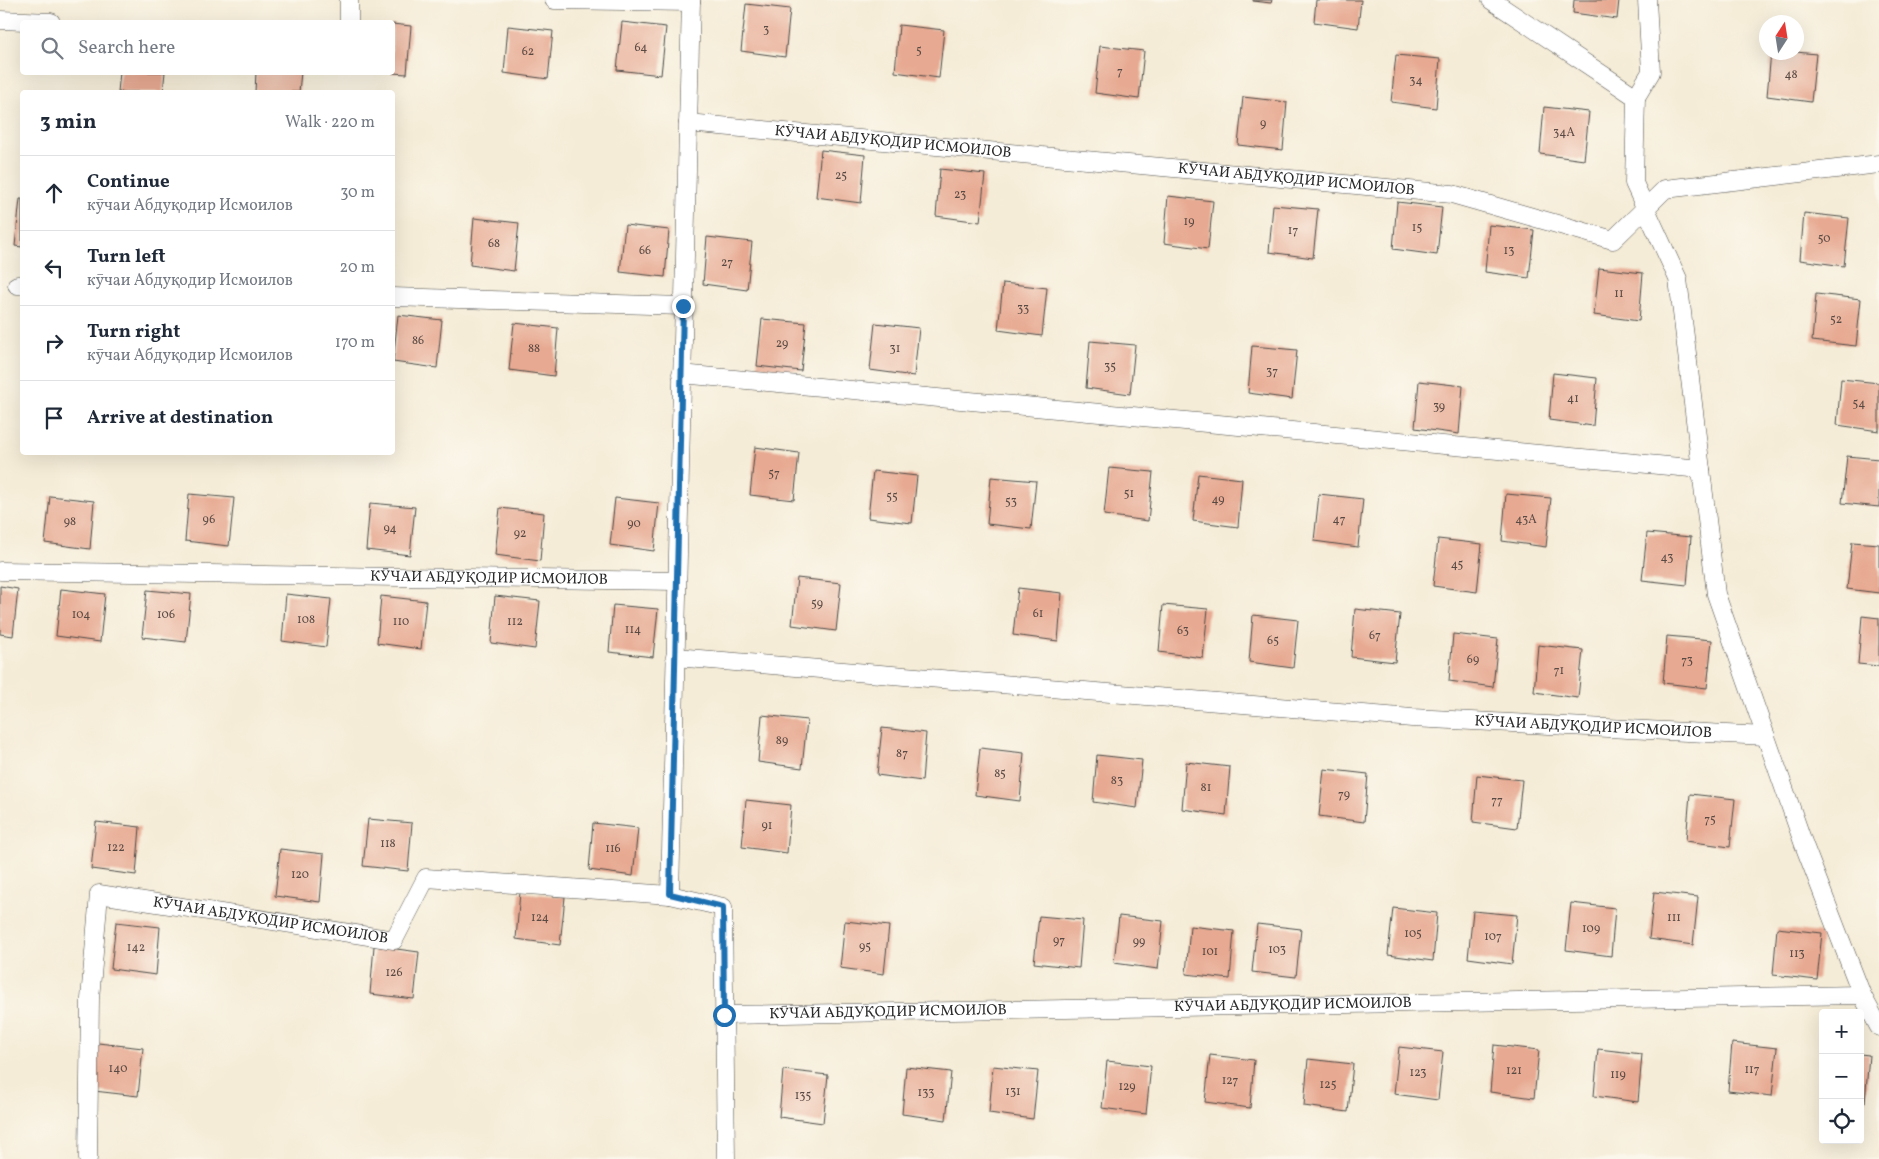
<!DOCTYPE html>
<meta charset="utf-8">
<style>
:root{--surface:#fff;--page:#f6f6f7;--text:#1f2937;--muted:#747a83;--line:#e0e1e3}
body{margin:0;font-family:Vollkorn,serif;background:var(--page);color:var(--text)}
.controls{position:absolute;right:15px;bottom:15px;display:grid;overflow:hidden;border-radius:5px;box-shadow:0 5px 20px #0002}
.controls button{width:45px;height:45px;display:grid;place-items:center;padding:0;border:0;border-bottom:1px solid var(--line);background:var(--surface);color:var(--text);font:25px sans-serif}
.compass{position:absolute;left:1759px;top:15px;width:45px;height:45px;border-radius:50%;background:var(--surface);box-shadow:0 5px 20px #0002;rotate:12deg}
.stop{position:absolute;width:15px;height:15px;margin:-11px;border:4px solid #1f6fb2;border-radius:50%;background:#fff}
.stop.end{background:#1f6fb2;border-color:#fff;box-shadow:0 1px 5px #0008}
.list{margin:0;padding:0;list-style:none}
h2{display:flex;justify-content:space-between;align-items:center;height:65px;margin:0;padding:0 20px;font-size:21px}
h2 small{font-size:16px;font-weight:400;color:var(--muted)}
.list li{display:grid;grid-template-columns:32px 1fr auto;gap:15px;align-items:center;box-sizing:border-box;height:75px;padding:0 20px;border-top:1px solid var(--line)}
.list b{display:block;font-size:19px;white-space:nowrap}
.list p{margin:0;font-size:16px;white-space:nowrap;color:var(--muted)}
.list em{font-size:16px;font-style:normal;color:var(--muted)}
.icon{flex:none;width:28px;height:28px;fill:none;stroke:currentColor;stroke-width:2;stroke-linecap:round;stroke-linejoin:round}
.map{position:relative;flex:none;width:1879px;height:1159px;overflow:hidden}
.search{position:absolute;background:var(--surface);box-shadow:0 5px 20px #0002;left:20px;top:20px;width:375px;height:55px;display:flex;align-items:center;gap:12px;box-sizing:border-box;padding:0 18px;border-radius:5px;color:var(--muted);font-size:19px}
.panel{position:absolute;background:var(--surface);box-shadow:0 5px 20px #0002;left:20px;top:90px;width:375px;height:365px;border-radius:5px}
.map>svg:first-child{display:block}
.building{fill:#e7a991}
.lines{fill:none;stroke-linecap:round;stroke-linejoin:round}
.street-casing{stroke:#494845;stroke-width:19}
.street{stroke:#fff;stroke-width:18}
.route{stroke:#1f6fb2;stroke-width:6}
.labels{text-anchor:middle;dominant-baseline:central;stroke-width:4;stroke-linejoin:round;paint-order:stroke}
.number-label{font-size:12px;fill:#5a4a44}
.street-label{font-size:15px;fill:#2b2b2b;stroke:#fbf7ec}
</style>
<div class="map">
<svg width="1879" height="1159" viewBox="0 0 1879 1159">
<rect width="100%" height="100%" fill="#fbf7ec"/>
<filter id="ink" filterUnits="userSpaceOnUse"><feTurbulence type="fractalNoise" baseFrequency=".02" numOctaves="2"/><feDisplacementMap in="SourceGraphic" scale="10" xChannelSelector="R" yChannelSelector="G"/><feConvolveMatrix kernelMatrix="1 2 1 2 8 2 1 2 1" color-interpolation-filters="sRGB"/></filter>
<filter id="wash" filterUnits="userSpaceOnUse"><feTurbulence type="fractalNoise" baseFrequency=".0096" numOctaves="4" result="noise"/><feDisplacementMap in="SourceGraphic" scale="20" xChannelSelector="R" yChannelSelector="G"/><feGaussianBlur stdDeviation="1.12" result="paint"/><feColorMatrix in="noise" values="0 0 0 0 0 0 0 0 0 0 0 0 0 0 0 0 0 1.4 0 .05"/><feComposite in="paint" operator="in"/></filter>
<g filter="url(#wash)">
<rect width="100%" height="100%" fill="#f5ecd7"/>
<g id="blocks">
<g class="building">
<path d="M 1253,0 L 1272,0 L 1271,3 L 1253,1 Z"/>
<path d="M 1316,0 L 1361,0 L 1358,28 L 1314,22 Z"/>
<path d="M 1574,0 L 1619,0 L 1617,19 L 1573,13 Z"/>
<path d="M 746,4 L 790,9 L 785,57 L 741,51 Z"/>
<path d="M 622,22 L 666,27 L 661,75 L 617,70 Z"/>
<path d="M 392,24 L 411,26 L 407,74 L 392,73 Z"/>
<path d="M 899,25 L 944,30 L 939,78 L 895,72 Z"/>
<path d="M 508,26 L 553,31 L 548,79 L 504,73 Z"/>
<path d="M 1100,46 L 1144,51 L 1139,99 L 1095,93 Z"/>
<path d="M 1771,52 L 1796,52 L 1816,54 L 1811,102 L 1767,96 Z"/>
<path d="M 1396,55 L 1440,59 L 1436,108 L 1391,102 Z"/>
<path d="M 120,72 L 165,72 L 163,92 L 118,92 Z"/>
<path d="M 256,72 L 301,72 L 299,92 L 255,92 Z"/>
<path d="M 1243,97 L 1287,102 L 1283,150 L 1238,145 Z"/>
<path d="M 1544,107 L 1589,112 L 1584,160 L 1540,154 Z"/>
<path d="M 821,150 L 865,155 L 861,203 L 816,197 Z"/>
<path d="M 940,169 L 985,174 L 980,222 L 936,216 Z"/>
<path d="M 1168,196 L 1213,201 L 1208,249 L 1164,243 Z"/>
<path d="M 20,199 L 22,199 L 22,247 L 15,246 Z"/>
<path d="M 1397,202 L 1442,207 L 1437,255 L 1393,249 Z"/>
<path d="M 1273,205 L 1318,209 L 1313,258 L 1269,252 Z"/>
<path d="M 1804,213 L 1849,218 L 1844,266 L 1800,260 Z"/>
<path d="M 474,218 L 519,223 L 514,271 L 470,265 Z"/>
<path d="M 625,225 L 669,230 L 665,277 L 620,272 Z"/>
<path d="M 1489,225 L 1534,230 L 1529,278 L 1485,272 Z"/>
<path d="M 707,237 L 752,242 L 747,290 L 703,284 Z"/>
<path d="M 1599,268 L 1643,273 L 1639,321 L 1594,315 Z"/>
<path d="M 1003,283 L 1047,288 L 1042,336 L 998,330 Z"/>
<path d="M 1816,294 L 1861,299 L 1856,346 L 1812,341 Z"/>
<path d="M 398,315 L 442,320 L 437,368 L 393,362 Z"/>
<path d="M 762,319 L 806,323 L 801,371 L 757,366 Z"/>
<path d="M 514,323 L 558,328 L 554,376 L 509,370 Z"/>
<path d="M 875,323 L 919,328 L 914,376 L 870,370 Z"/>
<path d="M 1090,341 L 1135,345 L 1130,394 L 1086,388 Z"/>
<path d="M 1252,346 L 1297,350 L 1292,399 L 1248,393 Z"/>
<path d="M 1553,373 L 1597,378 L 1593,426 L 1549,420 Z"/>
<path d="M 1841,379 L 1879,383 L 1879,431 L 1837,425 Z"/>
<path d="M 1419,381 L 1463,386 L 1459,434 L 1415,428 Z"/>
<path d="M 755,447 L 799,453 L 794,500 L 750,495 Z"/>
<path d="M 1847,456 L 1879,459 L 1879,507 L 1842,503 Z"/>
<path d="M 1109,468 L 1153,472 L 1148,521 L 1104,515 Z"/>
<path d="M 873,471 L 917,476 L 912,523 L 868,518 Z"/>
<path d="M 1198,474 L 1242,479 L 1238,527 L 1193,521 Z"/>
<path d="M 991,477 L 1036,481 L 1031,529 L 987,524 Z"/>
<path d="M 189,494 L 234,498 L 229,546 L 185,541 Z"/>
<path d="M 1319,494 L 1363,499 L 1358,547 L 1314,541 Z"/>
<path d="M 1506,494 L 1551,498 L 1546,547 L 1502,541 Z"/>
<path d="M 50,496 L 94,501 L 90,549 L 45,543 Z"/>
<path d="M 615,498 L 659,503 L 654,551 L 610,545 Z"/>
<path d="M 370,503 L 415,507 L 410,555 L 366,550 Z"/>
<path d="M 500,508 L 544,513 L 540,561 L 495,555 Z"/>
<path d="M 1647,533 L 1691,537 L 1687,585 L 1642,580 Z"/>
<path d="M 1438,539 L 1482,544 L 1477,592 L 1433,586 Z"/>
<path d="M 1852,542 L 1879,544 L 1879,593 L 1847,589 Z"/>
<path d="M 797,578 L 841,583 L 836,631 L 792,625 Z"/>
<path d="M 0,586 L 18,589 L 13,636 L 0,634 Z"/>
<path d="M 1018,588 L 1062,593 L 1058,641 L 1013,635 Z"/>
<path d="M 61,589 L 105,594 L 100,642 L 56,636 Z"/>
<path d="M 147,590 L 191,594 L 186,642 L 142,637 Z"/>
<path d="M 286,594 L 331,599 L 326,647 L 282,641 Z"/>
<path d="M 381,596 L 426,601 L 421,649 L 377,643 Z"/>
<path d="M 495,596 L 540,601 L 535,649 L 491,643 Z"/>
<path d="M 613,605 L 658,609 L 653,657 L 609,652 Z"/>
<path d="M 1163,605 L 1208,609 L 1203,658 L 1159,652 Z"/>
<path d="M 1355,609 L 1400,614 L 1395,662 L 1351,657 Z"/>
<path d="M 1253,615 L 1298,620 L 1293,668 L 1249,662 Z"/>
<path d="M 1862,616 L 1879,618 L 1879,666 L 1858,664 Z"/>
<path d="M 1453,634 L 1498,639 L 1493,687 L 1449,681 Z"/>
<path d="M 1667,636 L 1712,640 L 1707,688 L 1663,683 Z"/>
<path d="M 1538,645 L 1583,650 L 1578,698 L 1534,692 Z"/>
<path d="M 762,715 L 807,720 L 802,768 L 758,762 Z"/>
<path d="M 882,728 L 926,733 L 922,781 L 877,775 Z"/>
<path d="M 980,748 L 1024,753 L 1020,801 L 975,795 Z"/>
<path d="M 1097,755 L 1142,760 L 1137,808 L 1093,802 Z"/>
<path d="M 1186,762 L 1230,767 L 1226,815 L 1182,809 Z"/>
<path d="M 1324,769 L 1368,774 L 1364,822 L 1319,816 Z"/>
<path d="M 1477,775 L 1522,780 L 1517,828 L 1473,822 Z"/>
<path d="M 1690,794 L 1735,799 L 1730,847 L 1686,841 Z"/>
<path d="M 746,800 L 791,805 L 787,853 L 742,847 Z"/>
<path d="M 368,819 L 412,823 L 408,871 L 363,866 Z"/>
<path d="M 96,822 L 140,827 L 136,875 L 91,869 Z"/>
<path d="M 593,823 L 638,828 L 633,876 L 589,870 Z"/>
<path d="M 280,849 L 324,854 L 320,902 L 275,896 Z"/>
<path d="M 520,892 L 565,897 L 560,945 L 516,939 Z"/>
<path d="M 1654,892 L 1698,897 L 1693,945 L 1649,939 Z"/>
<path d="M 1571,903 L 1615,908 L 1611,956 L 1566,950 Z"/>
<path d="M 1393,908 L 1437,913 L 1433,961 L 1388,955 Z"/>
<path d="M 1473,911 L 1517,915 L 1512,964 L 1468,958 Z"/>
<path d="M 1039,916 L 1083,920 L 1079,968 L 1034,963 Z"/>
<path d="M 1119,916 L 1163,921 L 1158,969 L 1114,963 Z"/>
<path d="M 845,921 L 889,926 L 884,974 L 840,968 Z"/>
<path d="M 116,922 L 160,927 L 156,975 L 111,969 Z"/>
<path d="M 1257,924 L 1301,929 L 1296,977 L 1252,972 Z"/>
<path d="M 1190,926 L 1234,931 L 1230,979 L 1186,974 Z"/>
<path d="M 1777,928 L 1822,933 L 1817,980 L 1773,975 Z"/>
<path d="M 374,946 L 419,952 L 414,999 L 370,994 Z"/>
<path d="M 98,1043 L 143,1048 L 138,1096 L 94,1091 Z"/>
<path d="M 1732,1043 L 1777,1048 L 1772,1096 L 1728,1091 Z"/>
<path d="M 1494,1045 L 1539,1050 L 1534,1098 L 1490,1092 Z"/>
<path d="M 1399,1047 L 1443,1052 L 1438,1100 L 1394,1094 Z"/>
<path d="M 1598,1049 L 1642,1054 L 1638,1102 L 1594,1096 Z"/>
<path d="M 1860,1054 L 1869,1055 L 1865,1103 L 1860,1103 Z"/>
<path d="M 1210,1055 L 1254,1060 L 1250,1108 L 1205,1102 Z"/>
<path d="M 1308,1059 L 1353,1064 L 1348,1112 L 1304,1106 Z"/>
<path d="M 1107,1061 L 1151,1066 L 1146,1114 L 1102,1108 Z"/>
<path d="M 993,1066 L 1038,1071 L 1033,1119 L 989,1113 Z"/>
<path d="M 906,1067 L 951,1072 L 946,1120 L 902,1114 Z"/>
<path d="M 783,1070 L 828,1075 L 823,1123 L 779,1117 Z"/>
</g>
</g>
</g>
<g filter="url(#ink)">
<use href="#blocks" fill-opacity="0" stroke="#494845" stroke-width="1"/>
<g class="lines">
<defs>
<g id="street">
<path d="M 349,0 L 349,22"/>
<path d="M 554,0 L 691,2"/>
<path d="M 1491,0 L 1636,97 L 1634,183 L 1678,279 L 1716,594 L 1804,845 L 1862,995 L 1879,1027"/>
<path d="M 0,20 L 51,22"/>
<path d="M 1636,97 L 1651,72 L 1647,0"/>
<path id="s1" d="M 688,123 L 1452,194 L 1613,240 L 1665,189 L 1879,164"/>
<path d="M 17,285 L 22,285"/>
<path d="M 392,297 L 683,306"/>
<path d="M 681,374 L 1701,469"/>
<path id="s2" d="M 0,571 L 676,581"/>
<path id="s3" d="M 675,657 L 1412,718 L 1766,736"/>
<path d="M 670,895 L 691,0"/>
<path id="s4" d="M 724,1015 L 1862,995"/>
<path id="s5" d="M 88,1159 L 90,999 L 99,894 L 394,940 L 426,878 L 670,895 L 723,907 L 726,1159"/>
</g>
</defs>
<use href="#street" class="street-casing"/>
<use href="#street" class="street"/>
</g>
</g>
<g class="lines" filter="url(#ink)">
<path class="route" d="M 683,306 L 670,894 L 723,907 L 724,1015"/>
</g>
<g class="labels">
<g class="number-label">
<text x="766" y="30">3</text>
<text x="641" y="48">64</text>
<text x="919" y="51">5</text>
<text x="528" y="52">62</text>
<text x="1120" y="72">7</text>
<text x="1791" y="75">48</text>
<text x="1416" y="81">34</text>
<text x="1263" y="124">9</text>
<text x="1564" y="133">34А</text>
<text x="841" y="176">25</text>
<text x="960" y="195">23</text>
<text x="1189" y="222">19</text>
<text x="1417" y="228">15</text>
<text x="1293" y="231">17</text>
<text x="1824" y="239">50</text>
<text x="494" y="244">68</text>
<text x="645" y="251">66</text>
<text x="1509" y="251">13</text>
<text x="727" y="263">27</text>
<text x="1619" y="294">11</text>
<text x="1023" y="309">33</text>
<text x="1836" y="320">52</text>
<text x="418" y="341">86</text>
<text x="782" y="344">29</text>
<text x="534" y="349">88</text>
<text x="895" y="349">31</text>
<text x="1110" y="367">35</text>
<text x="1272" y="372">37</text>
<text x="1573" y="399">41</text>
<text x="1859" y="404">54</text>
<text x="1439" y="407">39</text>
<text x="774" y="474">57</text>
<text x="1129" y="494">51</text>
<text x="892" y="497">55</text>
<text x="1218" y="500">49</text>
<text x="1011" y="502">53</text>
<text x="209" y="520">96</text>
<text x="1339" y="520">47</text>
<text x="1526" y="520">43А</text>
<text x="70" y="522">98</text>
<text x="634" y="524">90</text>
<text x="390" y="529">94</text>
<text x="520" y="534">92</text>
<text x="1667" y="558">43</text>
<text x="1457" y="565">45</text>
<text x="817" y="604">59</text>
<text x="1038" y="614">61</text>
<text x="81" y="615">104</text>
<text x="166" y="615">106</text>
<text x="306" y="620">108</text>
<text x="401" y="622">110</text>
<text x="515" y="622">112</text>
<text x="633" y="630">114</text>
<text x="1183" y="631">63</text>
<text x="1375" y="636">67</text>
<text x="1273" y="641">65</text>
<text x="1473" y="660">69</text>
<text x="1687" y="661">73</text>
<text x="1559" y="671">71</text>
<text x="782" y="741">89</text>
<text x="902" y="754">87</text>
<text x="1000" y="774">85</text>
<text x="1117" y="781">83</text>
<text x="1206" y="788">81</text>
<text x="1344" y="795">79</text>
<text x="1497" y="801">77</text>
<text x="1710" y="820">75</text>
<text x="767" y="826">91</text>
<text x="388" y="844">118</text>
<text x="116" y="848">122</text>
<text x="613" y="849">116</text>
<text x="300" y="875">120</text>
<text x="540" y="918">124</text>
<text x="1674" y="918">111</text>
<text x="1591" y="929">109</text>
<text x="1413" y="934">105</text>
<text x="1493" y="937">107</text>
<text x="1059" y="941">97</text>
<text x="1139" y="942">99</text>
<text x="865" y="947">95</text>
<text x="136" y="948">142</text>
<text x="1277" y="950">103</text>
<text x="1210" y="952">101</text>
<text x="1797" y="954">113</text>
<text x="394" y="973">126</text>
<text x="118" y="1069">140</text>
<text x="1752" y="1070">117</text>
<text x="1514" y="1071">121</text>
<text x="1418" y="1073">123</text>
<text x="1618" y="1075">119</text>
<text x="1230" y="1081">127</text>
<text x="1328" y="1085">125</text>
<text x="1127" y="1087">129</text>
<text x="1013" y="1092">131</text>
<text x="926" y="1093">133</text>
<text x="803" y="1096">135</text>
</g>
<g class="street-label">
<text stroke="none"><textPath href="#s1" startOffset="206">КӮЧАИ АБДУҚОДИР ИСМОИЛОВ</textPath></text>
<text stroke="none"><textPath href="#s1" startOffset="611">КӮЧАИ АБДУҚОДИР ИСМОИЛОВ</textPath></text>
<text stroke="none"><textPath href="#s2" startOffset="489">КӮЧАИ АБДУҚОДИР ИСМОИЛОВ</textPath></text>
<text stroke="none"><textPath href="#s3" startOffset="921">КӮЧАИ АБДУҚОДИР ИСМОИЛОВ</textPath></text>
<text stroke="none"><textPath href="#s5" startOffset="439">КӮЧАИ АБДУҚОДИР ИСМОИЛОВ</textPath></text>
<text stroke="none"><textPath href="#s4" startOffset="569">КӮЧАИ АБДУҚОДИР ИСМОИЛОВ</textPath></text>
<text stroke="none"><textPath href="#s4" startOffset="164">КӮЧАИ АБДУҚОДИР ИСМОИЛОВ</textPath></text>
</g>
</g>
</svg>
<div class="controls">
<button>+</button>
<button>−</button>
<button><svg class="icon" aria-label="locate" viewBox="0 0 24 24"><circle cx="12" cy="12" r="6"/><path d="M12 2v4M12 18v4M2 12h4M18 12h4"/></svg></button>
</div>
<svg class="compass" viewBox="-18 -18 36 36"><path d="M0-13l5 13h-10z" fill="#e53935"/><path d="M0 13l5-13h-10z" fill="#747a83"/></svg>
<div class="stop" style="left:724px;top:1015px"></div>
<div class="stop end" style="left:683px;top:306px"></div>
<div class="search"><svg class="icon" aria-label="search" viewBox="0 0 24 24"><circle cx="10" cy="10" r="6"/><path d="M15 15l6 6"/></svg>Search here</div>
<section class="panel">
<h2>3 min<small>Walk · 220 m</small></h2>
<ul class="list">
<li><svg class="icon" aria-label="ahead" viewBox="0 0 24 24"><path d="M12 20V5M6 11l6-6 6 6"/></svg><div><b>Continue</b><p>кӯчаи Абдуқодир Исмоилов</p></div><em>30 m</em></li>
<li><svg class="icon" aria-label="left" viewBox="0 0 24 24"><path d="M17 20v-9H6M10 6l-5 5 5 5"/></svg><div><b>Turn left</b><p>кӯчаи Абдуқодир Исмоилов</p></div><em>20 m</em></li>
<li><svg class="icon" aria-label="right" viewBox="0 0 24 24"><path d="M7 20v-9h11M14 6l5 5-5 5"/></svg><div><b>Turn right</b><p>кӯчаи Абдуқодир Исмоилов</p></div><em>170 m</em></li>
<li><svg class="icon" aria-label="arrive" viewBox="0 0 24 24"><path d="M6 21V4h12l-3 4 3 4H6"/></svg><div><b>Arrive at destination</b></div></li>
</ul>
</section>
</div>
